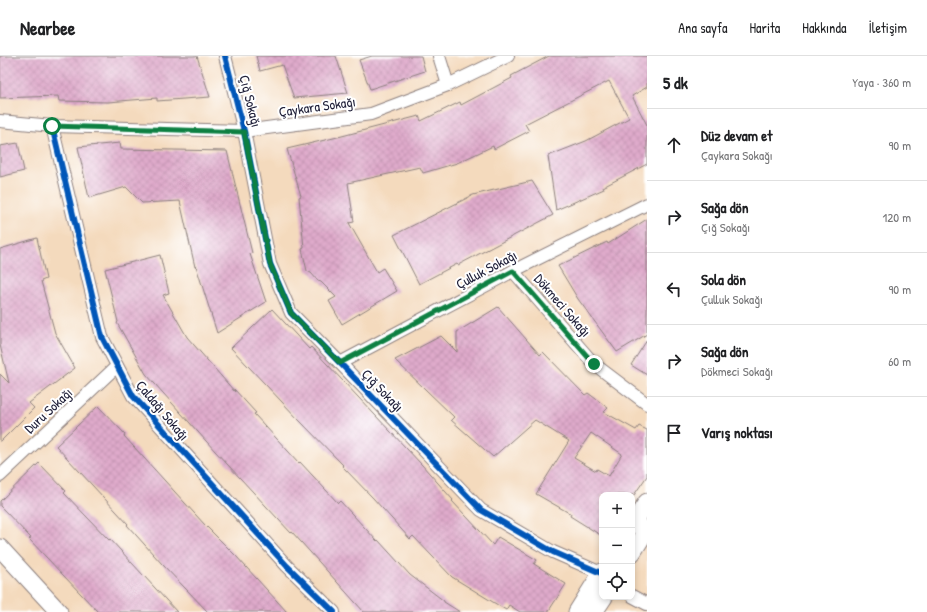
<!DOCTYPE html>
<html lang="tr">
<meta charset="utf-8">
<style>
:root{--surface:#fff;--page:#f6f6f6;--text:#202124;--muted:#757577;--line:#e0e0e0}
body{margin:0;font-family:"Patrick Hand",sans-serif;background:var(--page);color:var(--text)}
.controls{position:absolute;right:12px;bottom:12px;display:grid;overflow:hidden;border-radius:8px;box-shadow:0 2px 6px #0003}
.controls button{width:36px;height:36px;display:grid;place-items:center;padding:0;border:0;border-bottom:1px solid var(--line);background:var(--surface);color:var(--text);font:20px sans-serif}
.stop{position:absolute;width:12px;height:12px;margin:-9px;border:3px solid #0b8043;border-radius:50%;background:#fff}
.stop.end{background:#0b8043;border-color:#fff;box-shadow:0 1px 4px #0008}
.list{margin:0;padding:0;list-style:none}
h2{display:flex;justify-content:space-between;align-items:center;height:52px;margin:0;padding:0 16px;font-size:17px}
h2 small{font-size:13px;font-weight:400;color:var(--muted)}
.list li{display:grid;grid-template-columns:26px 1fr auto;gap:12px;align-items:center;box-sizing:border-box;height:72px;padding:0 16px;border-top:1px solid var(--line)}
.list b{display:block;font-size:15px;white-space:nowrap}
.list p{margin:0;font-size:13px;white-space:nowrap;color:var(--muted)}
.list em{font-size:13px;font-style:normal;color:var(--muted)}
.icon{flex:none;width:22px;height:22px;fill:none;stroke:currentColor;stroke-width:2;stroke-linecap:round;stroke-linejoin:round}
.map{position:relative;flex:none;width:647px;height:556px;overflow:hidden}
header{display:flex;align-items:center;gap:24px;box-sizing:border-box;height:56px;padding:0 20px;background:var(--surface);border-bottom:1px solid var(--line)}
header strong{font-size:19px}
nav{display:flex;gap:22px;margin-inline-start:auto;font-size:14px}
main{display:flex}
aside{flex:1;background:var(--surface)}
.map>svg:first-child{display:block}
.building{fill:url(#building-cross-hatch);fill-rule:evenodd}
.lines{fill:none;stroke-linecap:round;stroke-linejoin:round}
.street-casing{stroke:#8b7e7c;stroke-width:14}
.secondary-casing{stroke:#8b7e7c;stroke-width:19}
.street{stroke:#fff;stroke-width:12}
.secondary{stroke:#fff;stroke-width:17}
.cycleway-casing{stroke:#fff;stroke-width:8}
.cycleway{stroke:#0057b8;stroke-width:6}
.route{stroke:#0b8043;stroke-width:5}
.labels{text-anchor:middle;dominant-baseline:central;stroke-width:4;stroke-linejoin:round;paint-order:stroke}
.street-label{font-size:14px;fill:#22223b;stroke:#fff}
</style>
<header>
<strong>Nearbee</strong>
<nav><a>Ana sayfa</a><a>Harita</a><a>Hakkında</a><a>İletişim</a></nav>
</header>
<main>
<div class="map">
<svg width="647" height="556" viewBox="0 0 647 556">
<defs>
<pattern id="building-cross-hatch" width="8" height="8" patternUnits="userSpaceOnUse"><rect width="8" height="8" fill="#dfaacb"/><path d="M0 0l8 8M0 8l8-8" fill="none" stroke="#bf92af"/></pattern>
</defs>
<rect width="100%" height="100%" fill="#fff"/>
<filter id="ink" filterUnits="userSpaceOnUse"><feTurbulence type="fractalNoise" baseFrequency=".025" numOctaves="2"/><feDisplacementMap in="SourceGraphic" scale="8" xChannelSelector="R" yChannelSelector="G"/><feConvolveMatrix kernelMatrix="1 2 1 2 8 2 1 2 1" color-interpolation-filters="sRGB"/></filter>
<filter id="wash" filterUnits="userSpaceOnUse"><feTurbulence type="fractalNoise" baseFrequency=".012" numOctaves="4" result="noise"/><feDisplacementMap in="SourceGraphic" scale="16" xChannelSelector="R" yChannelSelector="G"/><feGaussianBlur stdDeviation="0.9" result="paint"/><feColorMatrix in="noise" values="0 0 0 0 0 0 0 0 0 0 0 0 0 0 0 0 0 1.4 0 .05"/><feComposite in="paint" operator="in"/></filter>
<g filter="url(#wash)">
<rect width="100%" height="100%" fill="#f4dabd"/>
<g id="blocks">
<g class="building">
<path d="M 0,0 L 197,0 L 210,41 L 157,45 L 157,42 L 108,46 L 59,45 L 58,40 L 0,42 Z"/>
<path d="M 256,0 L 336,0 L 348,37 L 294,42 L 282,9 L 260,15 Z"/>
<path d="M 372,0 L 421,0 L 425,15 L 370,33 L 359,4 Z"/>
<path d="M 549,0 L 647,0 L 647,31 L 632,40 L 647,69 L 647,108 L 603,131 L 604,133 L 556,154 L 548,100 L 586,85 L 629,62 L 609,25 L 525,68 L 529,75 L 494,93 L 493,90 L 457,107 L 423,117 L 420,111 L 348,127 L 354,166 L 349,167 L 377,216 L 383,212 L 397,235 L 342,268 L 329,245 L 336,241 L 321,226 L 318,225 L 311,217 L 307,215 L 302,193 L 304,192 L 299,141 L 301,140 L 287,93 L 342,80 L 419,60 L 421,65 L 460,46 L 461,49 L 512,22 L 511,20 Z"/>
<path d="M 18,87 L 24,115 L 0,121 L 0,90 Z"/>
<path d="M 120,87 L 121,93 L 227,95 L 252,197 L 250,198 L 266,246 L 217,277 L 196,210 L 195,211 L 180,145 L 142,147 L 126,131 L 89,142 L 78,91 Z"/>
<path d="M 532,125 L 553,159 L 458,209 L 457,208 L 419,228 L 394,179 L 473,139 Z"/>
<path d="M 647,163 L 647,278 L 617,296 L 578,243 L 558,210 L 607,186 L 608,188 Z"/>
<path d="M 37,182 L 46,223 L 41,225 L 55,277 L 75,312 L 29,347 L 34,352 L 0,386 L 0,318 L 9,327 L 0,289 L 0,193 Z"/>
<path d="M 160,199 L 169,237 L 163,239 L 187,281 L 235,336 L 234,333 L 256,357 L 254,358 L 299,407 L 300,406 L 338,447 L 340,445 L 377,485 L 378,484 L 410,519 L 444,545 L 444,546 L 460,556 L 364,556 L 292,476 L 291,477 L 215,395 L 146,318 L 117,267 L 118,266 L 105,213 Z"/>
<path d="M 498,251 L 540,299 L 543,296 L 585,339 L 588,337 L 608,352 L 604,356 L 636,374 L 639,370 L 647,374 L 647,420 L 634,439 L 602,439 L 602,480 L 570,460 L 571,458 L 536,438 L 569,385 L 535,364 L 493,401 L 451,364 L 454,361 L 395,304 L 441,280 L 457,296 L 457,276 ZM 591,377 L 622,398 L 609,420 L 597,413 L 596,415 L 574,402 Z"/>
<path d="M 272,253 L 309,293 L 311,291 L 422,409 L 453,444 L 452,445 L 493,489 L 498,481 L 537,504 L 534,508 L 566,528 L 548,556 L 520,556 L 509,549 L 506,554 L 452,521 L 413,480 L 410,483 L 373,442 L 342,410 L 343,409 L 299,364 L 231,292 Z"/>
<path d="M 647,284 L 647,319 L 631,309 Z"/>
<path d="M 98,350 L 125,378 L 124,380 L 205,469 L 236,500 L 287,556 L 208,556 L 162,508 L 127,469 L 128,468 L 56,390 Z"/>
<path d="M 39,407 L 66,435 L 64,437 L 109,484 L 110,483 L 177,556 L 98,556 L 29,483 L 31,482 L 0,450 L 0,445 Z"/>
</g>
</g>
</g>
<g filter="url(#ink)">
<use href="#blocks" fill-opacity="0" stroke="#8b7e7c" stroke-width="1"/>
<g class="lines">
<defs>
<g id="street">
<path d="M 225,0 L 244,75 L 270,208 L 291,257 L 340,307 L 481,454 L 553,496 L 601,517"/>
<path d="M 439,0 L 448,29"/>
<path d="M 0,65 L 52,70 L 244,75 L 371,58 L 448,29 L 508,0"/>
<path d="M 52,70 L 102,281 L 133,340 L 287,510 L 334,556"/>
<path d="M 513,215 L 594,308 L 647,348"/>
<path d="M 340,307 L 513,215 L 647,148"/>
<path d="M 0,420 L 117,310"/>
<path d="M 632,540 L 647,548"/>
</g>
<g id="secondary">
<path d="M 632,469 L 647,446"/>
<path d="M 0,492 L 59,556"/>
<path d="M 632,497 L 647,473"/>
<path d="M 577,556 L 602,516"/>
<path d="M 594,556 L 604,541"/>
</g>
</defs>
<use href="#street" class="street-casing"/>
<use href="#secondary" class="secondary-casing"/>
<use href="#street" class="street"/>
<use href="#secondary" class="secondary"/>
<defs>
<g id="cycleway">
<path d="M 225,0 L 244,75 L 270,208 L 291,257 L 340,307 L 481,454 L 553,496 L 601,517"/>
<path d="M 52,70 L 102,281 L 133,340 L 287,510 L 334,556"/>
</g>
</defs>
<use href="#cycleway" class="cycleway-casing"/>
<use href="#cycleway" class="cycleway"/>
</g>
</g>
<g class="lines" filter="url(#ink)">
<path class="route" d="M 52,70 L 244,76 L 270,208 L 291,257 L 340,307 L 513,215 L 594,308"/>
</g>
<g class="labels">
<g class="street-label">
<text transform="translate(251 45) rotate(76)">Çığ Sokağı</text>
<text transform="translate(317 50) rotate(-8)">Çaykara Sokağı</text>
<text transform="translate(486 213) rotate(-28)">Çulluk Sokağı</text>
<text transform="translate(563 249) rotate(49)">Dökmeci Sokağı</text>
<text transform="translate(383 334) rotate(46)">Çığ Sokağı</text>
<text transform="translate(48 354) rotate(-43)">Duru Sokağı</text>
<text transform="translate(163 354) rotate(50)">Çaldağı Sokağı</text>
</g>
</g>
</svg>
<div class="controls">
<button>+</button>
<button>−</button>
<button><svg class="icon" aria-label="locate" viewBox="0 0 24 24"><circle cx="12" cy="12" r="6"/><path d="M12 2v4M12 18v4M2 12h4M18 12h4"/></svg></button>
</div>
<div class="stop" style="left:52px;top:70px"></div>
<div class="stop end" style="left:594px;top:308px"></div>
</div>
<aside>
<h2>5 dk<small>Yaya · 360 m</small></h2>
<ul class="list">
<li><svg class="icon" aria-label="ahead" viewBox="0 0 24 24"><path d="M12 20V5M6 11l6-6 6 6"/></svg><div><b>Düz devam et</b><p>Çaykara Sokağı</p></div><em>90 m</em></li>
<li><svg class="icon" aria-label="right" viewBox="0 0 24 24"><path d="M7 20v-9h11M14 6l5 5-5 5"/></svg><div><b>Sağa dön</b><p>Çığ Sokağı</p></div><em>120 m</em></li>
<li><svg class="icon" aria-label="left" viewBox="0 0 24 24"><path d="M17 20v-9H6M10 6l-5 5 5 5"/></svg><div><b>Sola dön</b><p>Çulluk Sokağı</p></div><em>90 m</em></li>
<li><svg class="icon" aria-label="right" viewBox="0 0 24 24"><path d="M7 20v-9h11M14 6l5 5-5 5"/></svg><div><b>Sağa dön</b><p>Dökmeci Sokağı</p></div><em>60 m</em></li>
<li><svg class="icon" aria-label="arrive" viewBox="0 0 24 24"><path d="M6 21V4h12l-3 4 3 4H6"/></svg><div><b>Varış noktası</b></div></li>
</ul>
</aside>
</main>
